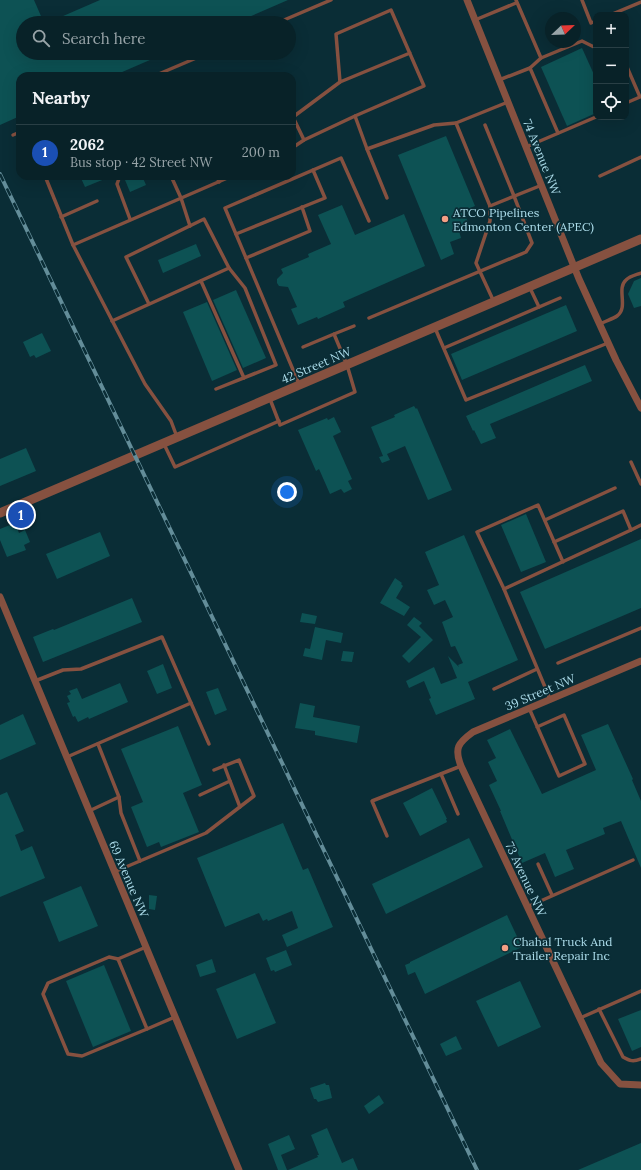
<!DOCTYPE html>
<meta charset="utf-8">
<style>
:root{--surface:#082228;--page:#162f34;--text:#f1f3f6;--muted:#98a4a8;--line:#293f45;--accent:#f39f84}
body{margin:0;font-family:Lora,serif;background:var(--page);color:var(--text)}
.controls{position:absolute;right:12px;top:12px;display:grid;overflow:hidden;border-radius:8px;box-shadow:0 4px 16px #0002}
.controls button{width:36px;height:36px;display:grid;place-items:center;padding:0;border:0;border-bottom:1px solid var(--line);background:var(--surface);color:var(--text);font:20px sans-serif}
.compass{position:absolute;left:545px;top:12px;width:36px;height:36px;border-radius:50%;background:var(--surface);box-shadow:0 4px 16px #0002;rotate:67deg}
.you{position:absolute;left:287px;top:492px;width:14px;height:14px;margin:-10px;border:3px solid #fff;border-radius:50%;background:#1a73e8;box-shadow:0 0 0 6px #1a73e833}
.badge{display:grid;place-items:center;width:26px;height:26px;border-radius:50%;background:var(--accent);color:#fff;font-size:13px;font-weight:700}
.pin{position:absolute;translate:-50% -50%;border:2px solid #fff;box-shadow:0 1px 4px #0006}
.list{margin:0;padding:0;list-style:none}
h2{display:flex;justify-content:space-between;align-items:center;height:52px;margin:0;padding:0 16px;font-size:17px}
h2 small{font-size:13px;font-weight:400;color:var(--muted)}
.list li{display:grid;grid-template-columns:26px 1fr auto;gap:12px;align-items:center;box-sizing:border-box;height:56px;padding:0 16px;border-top:1px solid var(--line)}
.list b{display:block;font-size:15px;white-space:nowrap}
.list p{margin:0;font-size:13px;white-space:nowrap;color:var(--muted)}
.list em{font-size:13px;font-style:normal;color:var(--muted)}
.icon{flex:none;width:22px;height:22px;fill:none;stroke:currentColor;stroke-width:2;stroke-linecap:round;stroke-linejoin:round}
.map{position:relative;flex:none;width:641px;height:1170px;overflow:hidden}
.search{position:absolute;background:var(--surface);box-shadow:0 4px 16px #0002;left:16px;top:16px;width:280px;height:44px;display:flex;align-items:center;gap:10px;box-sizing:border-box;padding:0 14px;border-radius:22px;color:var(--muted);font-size:15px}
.panel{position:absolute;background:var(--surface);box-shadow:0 4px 16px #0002;left:16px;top:72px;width:280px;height:108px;border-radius:12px}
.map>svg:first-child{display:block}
.building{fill:#0d5254}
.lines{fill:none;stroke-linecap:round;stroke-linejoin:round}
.service{stroke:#865140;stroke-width:3.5}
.minor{stroke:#865140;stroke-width:7}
.tertiary{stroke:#865140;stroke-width:9}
.rail-casing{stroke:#638d99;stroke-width:4}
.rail{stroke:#0a2d36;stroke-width:2.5;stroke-dasharray:8;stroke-linecap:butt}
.poi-dot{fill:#f39f84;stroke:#0a2d36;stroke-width:1.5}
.labels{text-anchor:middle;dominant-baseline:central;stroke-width:3.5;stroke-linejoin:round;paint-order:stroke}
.street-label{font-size:12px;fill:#abdbe9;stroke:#0a2d36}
.poi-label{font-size:12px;fill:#abdbe9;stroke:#0a2d36;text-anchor:start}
</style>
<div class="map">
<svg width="641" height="1170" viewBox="0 0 641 1170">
<rect width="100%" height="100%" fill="#0a2d36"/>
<g class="building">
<path d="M 0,0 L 34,0 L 44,23 L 23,23 L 23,53 L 166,53 L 113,76 L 20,76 L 20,116 L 0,125 Z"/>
<path d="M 100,0 L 288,0 L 235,23 L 47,23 Z"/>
<path d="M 582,48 L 596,79 L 596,113 L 567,126 L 541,67 Z"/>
<path d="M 446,136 L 475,206 L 463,211 L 468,222 L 460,225 L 459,231 L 461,238 L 450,242 L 454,254 L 441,260 L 398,155 Z"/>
<path d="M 80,176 L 112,176 L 85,187 Z"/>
<path d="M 136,176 L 142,176 L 146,185 L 130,192 L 125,180 Z"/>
<path d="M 342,205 L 355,235 L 404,214 L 425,266 L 343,302 L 345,307 L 318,319 L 317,317 L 298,325 L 291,309 L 297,307 L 288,287 L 279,286 L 277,283 L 277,279 L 283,273 L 281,269 L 309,257 L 308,254 L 331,244 L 318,215 Z"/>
<path d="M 196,244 L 201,256 L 163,273 L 158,260 Z"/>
<path d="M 641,278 L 641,306 L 634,308 L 628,294 L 634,281 Z"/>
<path d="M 236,290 L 266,358 L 243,368 L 213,300 Z"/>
<path d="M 207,302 L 237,370 L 212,381 L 183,312 Z"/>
<path d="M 566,305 L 577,331 L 462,380 L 451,354 Z"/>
<path d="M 42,333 L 51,351 L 36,358 L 34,355 L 30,357 L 23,342 Z"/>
<path d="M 585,365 L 592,381 L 490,424 L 496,438 L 481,444 L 474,430 L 473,431 L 466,416 Z"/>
<path d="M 414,406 L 416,409 L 417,408 L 452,490 L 428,500 L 405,446 L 387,454 L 390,460 L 382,463 L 379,457 L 383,456 L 371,427 L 395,417 L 394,415 Z"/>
<path d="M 334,417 L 341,432 L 333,436 L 352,479 L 348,481 L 352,489 L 344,493 L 341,489 L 330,494 L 319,469 L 316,471 L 298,430 L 327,418 L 328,420 Z"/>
<path d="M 26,448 L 36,471 L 0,486 L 0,459 Z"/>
<path d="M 526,514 L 546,562 L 521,572 L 501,525 Z"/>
<path d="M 15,523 L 19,533 L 25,530 L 30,542 L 24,545 L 26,550 L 7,557 L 0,540 L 0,529 Z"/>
<path d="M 100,532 L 110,556 L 57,579 L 46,554 Z"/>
<path d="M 464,535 L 518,660 L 468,682 L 475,699 L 436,715 L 429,699 L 431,698 L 424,681 L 409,688 L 406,681 L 434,667 L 441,684 L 457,678 L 448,656 L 459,667 L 458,665 L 463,663 L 455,646 L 451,647 L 442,622 L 453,617 L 445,600 L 434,605 L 427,590 L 439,585 L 425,552 Z"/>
<path d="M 641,539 L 641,608 L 545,649 L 520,592 Z"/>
<path d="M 395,578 L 402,583 L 401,584 L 403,586 L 396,598 L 410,607 L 404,616 L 380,603 Z"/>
<path d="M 132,598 L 142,622 L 43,662 L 33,637 L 53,629 L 54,630 Z"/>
<path d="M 302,613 L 317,616 L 315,624 L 300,622 Z"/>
<path d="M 414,617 L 422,623 L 419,626 L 433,640 L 409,663 L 402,656 L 421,637 L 407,625 Z"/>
<path d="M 315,627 L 343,633 L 341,643 L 326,640 L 322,660 L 303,656 L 305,648 L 310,649 Z"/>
<path d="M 343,651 L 354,652 L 352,662 L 341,661 Z"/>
<path d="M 163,664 L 172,688 L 157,694 L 147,671 Z"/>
<path d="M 120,683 L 128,702 L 89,719 L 88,717 L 78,722 L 75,716 L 73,717 L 67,703 L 70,702 L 67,696 L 71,694 L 69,691 L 77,688 L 82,699 Z"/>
<path d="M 218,688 L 227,710 L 215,715 L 206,692 Z"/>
<path d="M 300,703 L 315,706 L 313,717 L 360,726 L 357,743 L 315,735 L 315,731 L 295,728 Z"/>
<path d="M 23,714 L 36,744 L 0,760 L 0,725 Z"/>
<path d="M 608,724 L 633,779 L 632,780 L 641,801 L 641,868 L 621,821 L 603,828 L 605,834 L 566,850 L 574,869 L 555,877 L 545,853 L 522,863 L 500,811 L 501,811 L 489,785 L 497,781 L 488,762 L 496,758 L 487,740 L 510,729 L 542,794 L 596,770 L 581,735 Z"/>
<path d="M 178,726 L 202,785 L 183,793 L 199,832 L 161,847 L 159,842 L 147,847 L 131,807 L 143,802 L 121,749 Z"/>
<path d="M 432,788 L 447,819 L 446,819 L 447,822 L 420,836 L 403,803 Z"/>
<path d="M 7,792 L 24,831 L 15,835 L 21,851 L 32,846 L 45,878 L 0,897 L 0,795 Z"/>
<path d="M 283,823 L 303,870 L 308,868 L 333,927 L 287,947 L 282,935 L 298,928 L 292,911 L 268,921 L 267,919 L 263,921 L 259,913 L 225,927 L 197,858 Z"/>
<path d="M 469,838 L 483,867 L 386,914 L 372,884 Z"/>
<path d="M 81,886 L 98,926 L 59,942 L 43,902 Z"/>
<path d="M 149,895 L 157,896 L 155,910 L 149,909 Z"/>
<path d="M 507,915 L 522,947 L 425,994 L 415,972 L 408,975 L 405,965 L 410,963 L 410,962 Z"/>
<path d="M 286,950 L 292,965 L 275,972 L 274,970 L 271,971 L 266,958 Z"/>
<path d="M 212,959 L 216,972 L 200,977 L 196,965 Z"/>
<path d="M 104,965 L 131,1031 L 93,1047 L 66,981 Z"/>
<path d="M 255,973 L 276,1023 L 237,1039 L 216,989 Z"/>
<path d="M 520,981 L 541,1027 L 498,1047 L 476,1001 Z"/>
<path d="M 641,1010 L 641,1047 L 632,1051 L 618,1019 Z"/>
<path d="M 456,1036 L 462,1049 L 446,1056 L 440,1044 Z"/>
<path d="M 325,1083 L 326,1085 L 329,1085 L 332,1098 L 318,1102 L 316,1099 L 314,1099 L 310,1088 Z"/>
<path d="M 379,1095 L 384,1103 L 369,1114 L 364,1106 Z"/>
<path d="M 327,1128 L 342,1163 L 353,1158 L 358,1170 L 288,1170 L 318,1157 L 317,1155 L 319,1155 L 311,1135 Z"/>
<path d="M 289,1135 L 295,1149 L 281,1155 L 287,1170 L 278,1170 L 268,1144 Z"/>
<path d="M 641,1143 L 641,1170 L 578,1170 Z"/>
</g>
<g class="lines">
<g class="service">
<path d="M 516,0 L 541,58 L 582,41 L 596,48"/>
<path d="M 582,0 L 591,23 L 596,21"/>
<path d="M 610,15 L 641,2"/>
<path d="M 475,20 L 516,3"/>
<path d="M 277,23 L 331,0"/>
<path d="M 410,53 L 340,82 L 336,34 L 391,10 L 424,86 L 355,116 L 367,149 L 434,125 L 456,123"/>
<path d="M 530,68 L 558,133"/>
<path d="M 154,76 L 208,53"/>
<path d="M 499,80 L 530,68 L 541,58"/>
<path d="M 340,82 L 293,117 L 304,140 L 355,116"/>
<path d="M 626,103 L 640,97 L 627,67"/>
<path d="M 13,135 L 20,132"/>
<path d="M 526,147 L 596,117"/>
<path d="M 292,148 L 304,140"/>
<path d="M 367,149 L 387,198"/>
<path d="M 45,176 L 73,245"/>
<path d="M 120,176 L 117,184 L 130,219"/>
<path d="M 171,176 L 181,198 L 190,226"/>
<path d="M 217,176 L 219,182"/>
<path d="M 600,176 L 641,157"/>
<path d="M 490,206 L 456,123 L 508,102"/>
<path d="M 61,217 L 97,201"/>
<path d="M 236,234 L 325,198 L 313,170"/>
<path d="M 246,258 L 310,231 L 302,207"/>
<path d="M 201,281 L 244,378"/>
<path d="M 530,288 L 539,307"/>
<path d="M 494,302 L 476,263 L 490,221 L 490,206 L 542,185"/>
<path d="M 369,318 L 526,252 L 532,243 L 514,196 L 485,125"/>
<path d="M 112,321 L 229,268 L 204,219 L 126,257 L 149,304"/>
<path d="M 600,324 C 605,321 613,319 617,316 C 629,307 616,289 626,280 C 630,276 636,275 641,273"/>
<path d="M 435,328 L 466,400 L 608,343"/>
<path d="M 303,347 L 334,334"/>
<path d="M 444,348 L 560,298"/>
<path d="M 299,384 L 225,208 L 341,158 L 369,221"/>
<path d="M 216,389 L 276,365 L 245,288 L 229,268"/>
<path d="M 270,399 L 280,425 L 355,392 L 347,365 L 334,334 L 354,326"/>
<path d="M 177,437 L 171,421 L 145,384 L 73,245 L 232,176"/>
<path d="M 164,444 L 175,467 L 279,421"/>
<path d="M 631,462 L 641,484"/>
<path d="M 545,520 L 615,488"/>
<path d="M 554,542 L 623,511 L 631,530"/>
<path d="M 563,562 L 538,505 L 477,532 L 504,589 L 631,530 L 641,525"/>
<path d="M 504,589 L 550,699"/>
<path d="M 558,663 L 641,628"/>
<path d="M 35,681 L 63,670 L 81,669 L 162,637 L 209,744"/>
<path d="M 494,689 L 537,669"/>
<path d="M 529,708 L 559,776 L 585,764 L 564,715 L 537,727"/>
<path d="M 98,744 L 119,797 L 121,813 L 140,861"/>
<path d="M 67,757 L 191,703"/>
<path d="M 224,765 L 230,781"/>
<path d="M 441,774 L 458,814"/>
<path d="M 200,795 L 230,781 L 240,807"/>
<path d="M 89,811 L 119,797"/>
<path d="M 387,836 L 372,801 L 461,766"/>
<path d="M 538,864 L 552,895"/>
<path d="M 114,872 L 206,833 L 254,796 L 239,760 L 214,770"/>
<path d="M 527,907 L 633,860"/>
<path d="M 146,947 L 118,959 L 147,1029 L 175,1017"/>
<path d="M 118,959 L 109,957 L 48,983 L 43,994 L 68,1054 L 82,1056 L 147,1029"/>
<path d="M 599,1009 L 623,1057 C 630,1061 633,1062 641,1059"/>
<path d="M 580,1018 L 641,991"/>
</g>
<g class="minor">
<path d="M 467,0 L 579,279 L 616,360 L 641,408"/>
<path d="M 0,597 L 239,1170"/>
<path d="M 641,661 L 473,732 C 458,743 454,748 461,766 L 601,1063 L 620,1084 L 641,1085"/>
</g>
<path class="tertiary" d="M 0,513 L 641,239"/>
<defs>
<path id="rail" d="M 0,174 L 477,1170"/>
</defs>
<use href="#rail" class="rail-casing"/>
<use href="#rail" class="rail"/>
</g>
<g class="poi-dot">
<circle cx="445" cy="219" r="4"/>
<circle cx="505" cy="948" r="4"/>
</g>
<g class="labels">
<g class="street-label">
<text transform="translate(542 157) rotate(68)">74 Avenue NW</text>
<text transform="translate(316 365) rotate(-23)">42 Street NW</text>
<text transform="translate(540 692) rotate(-23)">39 Street NW</text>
<text transform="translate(129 879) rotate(67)">69 Avenue NW</text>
<text transform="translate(526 879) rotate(65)">73 Avenue NW</text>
</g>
<g class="poi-label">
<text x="453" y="212">ATCO Pipelines<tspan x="453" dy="14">Edmonton Center (APEC)</tspan></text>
<text x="513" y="941">Chahal Truck And<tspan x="513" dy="14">Trailer Repair Inc</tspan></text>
</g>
</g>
</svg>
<div class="controls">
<button>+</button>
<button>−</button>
<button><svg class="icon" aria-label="locate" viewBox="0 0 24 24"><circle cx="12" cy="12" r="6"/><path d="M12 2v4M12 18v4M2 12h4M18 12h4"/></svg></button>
</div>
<svg class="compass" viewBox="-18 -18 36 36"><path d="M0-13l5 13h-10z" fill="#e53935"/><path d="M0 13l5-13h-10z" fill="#98a4a8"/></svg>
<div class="you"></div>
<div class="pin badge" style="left:21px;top:515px;background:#1a4fb4">1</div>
<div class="search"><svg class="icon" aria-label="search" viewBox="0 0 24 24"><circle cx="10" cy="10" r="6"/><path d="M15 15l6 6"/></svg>Search here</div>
<section class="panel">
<h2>Nearby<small></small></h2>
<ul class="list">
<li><span class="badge" style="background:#1a4fb4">1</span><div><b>2062</b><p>Bus stop · 42 Street NW</p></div><em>200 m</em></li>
</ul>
</section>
</div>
